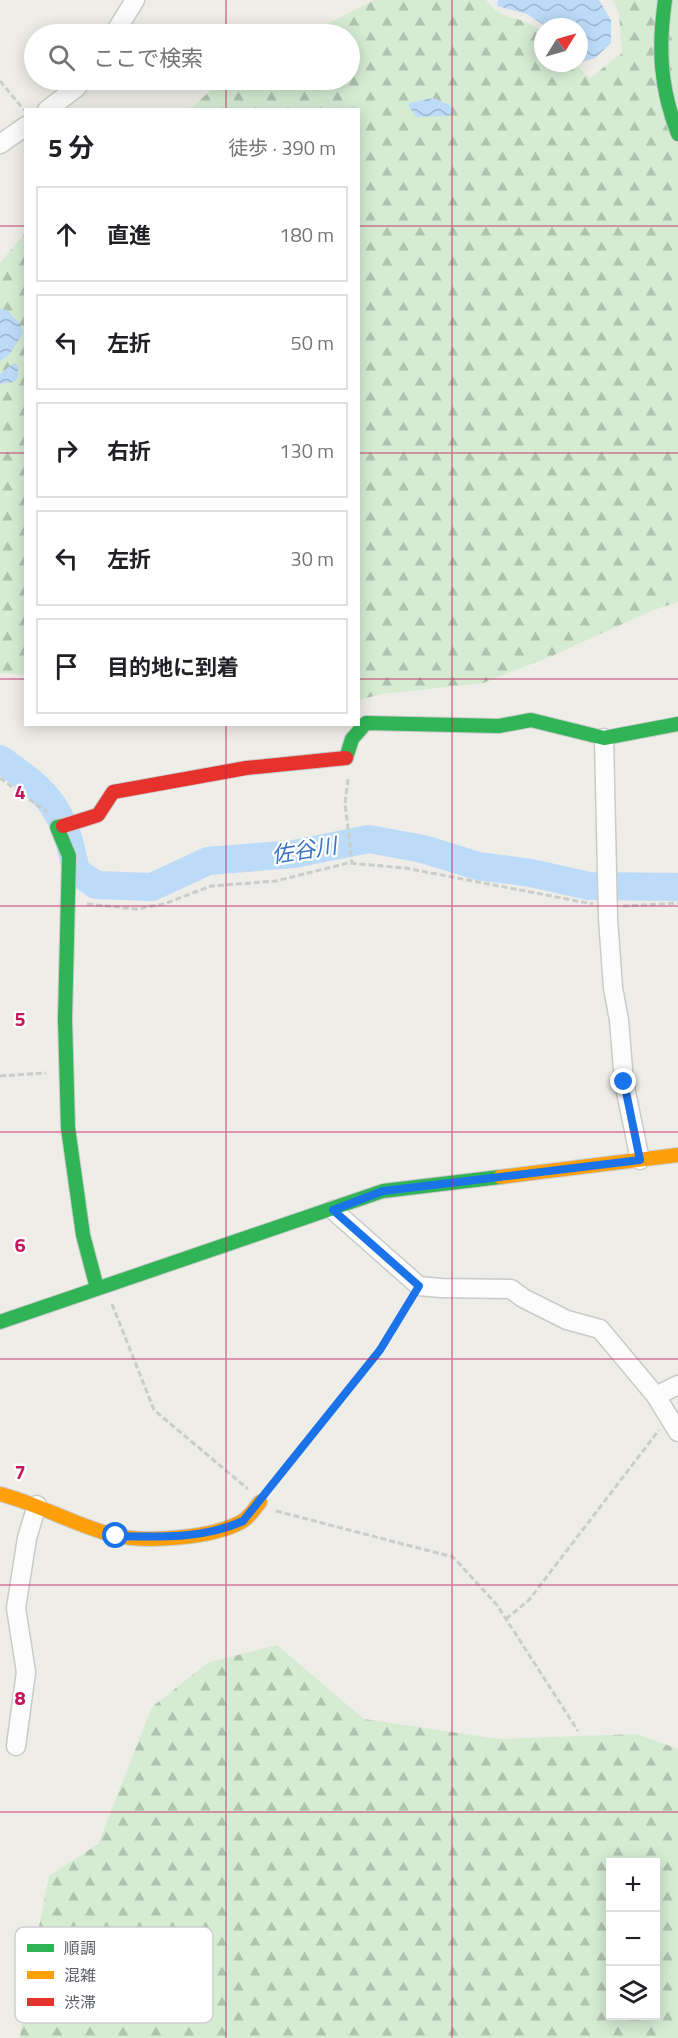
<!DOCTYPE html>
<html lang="ja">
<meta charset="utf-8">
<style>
:root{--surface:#fff;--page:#f6f6f6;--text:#202124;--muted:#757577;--line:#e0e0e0}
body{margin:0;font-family:"Titillium Web","Noto Sans JP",sans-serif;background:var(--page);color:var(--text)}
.controls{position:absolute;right:18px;bottom:18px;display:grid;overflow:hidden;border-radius:0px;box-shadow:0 3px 15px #0003}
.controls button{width:54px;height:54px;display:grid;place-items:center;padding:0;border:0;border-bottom:2px solid var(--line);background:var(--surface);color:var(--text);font:30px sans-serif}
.compass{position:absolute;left:534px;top:18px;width:54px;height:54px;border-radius:50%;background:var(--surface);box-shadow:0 3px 15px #0003;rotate:53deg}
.stop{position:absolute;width:18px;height:18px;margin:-14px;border:4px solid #1a73e8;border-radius:50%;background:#fff}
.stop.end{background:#1a73e8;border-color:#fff;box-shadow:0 2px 6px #0008}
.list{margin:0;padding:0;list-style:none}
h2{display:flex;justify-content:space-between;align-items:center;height:78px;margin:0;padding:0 24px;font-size:26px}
h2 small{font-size:20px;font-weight:400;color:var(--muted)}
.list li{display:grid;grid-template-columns:39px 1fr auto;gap:18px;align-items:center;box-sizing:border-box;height:96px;margin:0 12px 12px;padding:0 12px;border:2px solid var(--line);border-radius:0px}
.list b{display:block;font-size:22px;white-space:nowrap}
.list em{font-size:20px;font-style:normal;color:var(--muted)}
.icon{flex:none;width:33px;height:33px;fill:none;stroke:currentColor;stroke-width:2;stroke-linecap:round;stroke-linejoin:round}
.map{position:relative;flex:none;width:678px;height:2038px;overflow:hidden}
.search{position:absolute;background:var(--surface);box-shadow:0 3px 15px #0003;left:24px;top:24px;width:336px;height:66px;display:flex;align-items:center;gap:15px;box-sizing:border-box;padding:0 21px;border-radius:33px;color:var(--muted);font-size:22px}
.panel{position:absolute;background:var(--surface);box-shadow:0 3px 15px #0003;left:24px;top:108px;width:336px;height:618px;border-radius:0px}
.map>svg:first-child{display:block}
.forest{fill:url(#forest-firs);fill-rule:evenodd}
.water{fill:url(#water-waves)}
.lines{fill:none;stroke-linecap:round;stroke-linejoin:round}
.river{stroke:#bcdbf8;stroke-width:28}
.street-casing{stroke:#cacac9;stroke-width:21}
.fast-casing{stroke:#cacbca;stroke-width:16}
.slow-casing{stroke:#cacbca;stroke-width:16}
.jam-casing{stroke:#cacbca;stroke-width:16}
.path{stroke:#c9cecb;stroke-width:3;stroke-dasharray:6 3;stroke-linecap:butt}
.street{stroke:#fcfcfc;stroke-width:18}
.fast{stroke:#30b455;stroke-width:14}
.slow{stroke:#ff9f0a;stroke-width:14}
.jam{stroke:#e5322d;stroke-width:14}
.route{stroke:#1a73e8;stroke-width:8}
.grid{fill:none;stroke:#c2185b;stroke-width:1.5;stroke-opacity:0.55}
.labels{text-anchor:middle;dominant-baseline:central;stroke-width:4.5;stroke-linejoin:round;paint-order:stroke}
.water-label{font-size:22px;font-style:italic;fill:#3a75c6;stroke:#fff}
.key{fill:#fff;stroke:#ced0d1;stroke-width:1.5}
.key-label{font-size:16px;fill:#5d6167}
.grid-label{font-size:20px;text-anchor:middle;font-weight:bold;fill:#c2185b;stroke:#fff;stroke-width:4.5;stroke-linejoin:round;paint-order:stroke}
</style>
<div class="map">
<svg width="678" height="2038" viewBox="0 0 678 2038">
<defs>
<pattern id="forest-firs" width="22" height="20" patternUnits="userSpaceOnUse" patternTransform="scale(1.5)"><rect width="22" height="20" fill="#d5ecd3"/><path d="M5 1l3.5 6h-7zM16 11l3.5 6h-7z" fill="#b0c3af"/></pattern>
<pattern id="water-waves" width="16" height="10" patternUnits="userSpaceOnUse" patternTransform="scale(1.5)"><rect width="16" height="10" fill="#bcdbf8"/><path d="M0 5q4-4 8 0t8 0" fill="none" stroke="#9cb5cd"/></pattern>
</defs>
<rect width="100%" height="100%" fill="#eeede8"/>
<g class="forest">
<path d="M 374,0 L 486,0 C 502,23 523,14 543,33 L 543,63 L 574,63 L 590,78 L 622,53 L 619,12 L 612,0 L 678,0 L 678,602 L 651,611 L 552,656 L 483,683 L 382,694 L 359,700 L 358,110 L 189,110 L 222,80 L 350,80 L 350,34 L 308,34 Z"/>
<path d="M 25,233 L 25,675 L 0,673 L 0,263 Z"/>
<path d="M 277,1645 L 364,1719 L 499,1739 L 637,1734 L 678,1749 L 678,2038 L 20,2038 L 26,1991 L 49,1876 L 98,1844 L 152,1707 L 209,1662 ZM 610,1862 L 656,1862 L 656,2016 L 610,2016 Z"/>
</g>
<g class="water">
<path d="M 498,0 L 599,0 L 611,20 L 611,43 L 595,58 L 582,62 L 579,59 L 579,27 L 547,27 L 527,14 L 497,6 Z"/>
<path d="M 433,98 L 450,105 L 452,111 L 449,116 L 417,117 L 409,107 L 409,103 Z"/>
<path d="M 0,309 L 7,310 L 20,324 L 23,333 L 9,355 L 0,361 Z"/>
<path d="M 14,363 L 18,366 L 18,377 L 14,382 L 0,384 L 0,374 Z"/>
</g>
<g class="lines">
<path class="river" d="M 0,759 C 51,794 64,810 76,871 L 96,885 L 152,887 L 208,861 L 294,854 L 369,839 L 423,849 L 478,866 L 531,873 L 589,886 L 678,887"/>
<defs>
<g id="street">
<path d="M 114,34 L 135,0"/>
<path d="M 47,110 L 76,88 L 82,80"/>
<path d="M 0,144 L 26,126"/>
<path d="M 604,738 L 608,918 L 613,988 L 619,1020 L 624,1082 L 640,1160"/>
<path d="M 333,1210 L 419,1286 L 441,1288 L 511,1289 L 523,1298 L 567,1320 L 600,1329 L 656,1396 L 678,1432"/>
<path d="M 656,1396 L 678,1385"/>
<path d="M 16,1746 L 26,1672 L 16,1608 L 27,1538 L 37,1505"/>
</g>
<g id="fast">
<path d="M 665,0 C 658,48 660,88 678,134"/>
<path d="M 346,758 L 352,739 L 366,723 L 499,726 L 531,720 L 604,738 L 678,724"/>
<path d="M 63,826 L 57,827 L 69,856 L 65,1019 L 68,1128 L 83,1235 L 97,1288"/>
<path d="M 0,1322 L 383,1191 L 500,1177"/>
</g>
<g id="slow">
<path d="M 500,1177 L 678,1155"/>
<path d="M 0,1494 C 39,1504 74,1525 113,1535 C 145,1543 212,1538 241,1522 C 249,1518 254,1509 260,1502"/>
</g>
<path id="jam" d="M 63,826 L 98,815 L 113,792 L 246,768 L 346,758"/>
</defs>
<use href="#street" class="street-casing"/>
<use href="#fast" class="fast-casing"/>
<use href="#slow" class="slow-casing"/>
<use href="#jam" class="jam-casing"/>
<g class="path">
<path d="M 0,81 L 24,110"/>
<path d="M 0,778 L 47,812"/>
<path d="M 348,779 L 345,803 L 352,863"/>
<path d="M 87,904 L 136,909 L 164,904 L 211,886 L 276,881 L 348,863 L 405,868 L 593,904"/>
<path d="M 623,906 L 678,903"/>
<path d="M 0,1076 L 46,1073"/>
<path d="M 112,1304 L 154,1410 L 248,1489"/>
<path d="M 272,1487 L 380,1350 L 411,1300"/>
<path d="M 276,1511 L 453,1557 L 497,1605 L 578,1731"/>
<path d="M 506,1619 L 529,1600 L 659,1430"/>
</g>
<use href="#street" class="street"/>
<use href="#fast" class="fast"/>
<use href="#slow" class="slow"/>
<use href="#jam" class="jam"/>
</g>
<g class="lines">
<path class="route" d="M 116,1536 C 158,1537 204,1539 243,1521 L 380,1350 L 419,1286 L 333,1210 L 383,1191 L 640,1160 L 624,1082"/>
</g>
<path class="grid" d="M 226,0 L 226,34M 452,0 L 452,2038M 226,80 L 226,110M 0,226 L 26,226M 358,226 L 678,226M 0,453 L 26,453M 358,453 L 678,453M 0,679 L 26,679M 358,679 L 678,679M 226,724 L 226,2038M 0,906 L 678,906M 0,1132 L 678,1132M 0,1359 L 678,1359M 0,1585 L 678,1585M 0,1812 L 678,1812"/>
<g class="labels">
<g class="water-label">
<text transform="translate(304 850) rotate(-9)">佐谷川</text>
</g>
</g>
<rect x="15" y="1927" width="198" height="96" rx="9" class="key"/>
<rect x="27" y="1944" width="27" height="8" fill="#30b455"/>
<rect x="27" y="1971" width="27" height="8" fill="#ff9f0a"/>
<rect x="27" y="1998" width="27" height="8" fill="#e5322d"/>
<g class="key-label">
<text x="64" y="1954">順調</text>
<text x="64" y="1981">混雑</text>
<text x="64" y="2008">渋滞</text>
</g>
<g class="grid-label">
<text x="20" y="799">4</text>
<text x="20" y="1026">5</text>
<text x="20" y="1252">6</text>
<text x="20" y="1479">7</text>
<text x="20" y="1705">8</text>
</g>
</svg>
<div class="controls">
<button>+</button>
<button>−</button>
<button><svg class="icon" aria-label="layers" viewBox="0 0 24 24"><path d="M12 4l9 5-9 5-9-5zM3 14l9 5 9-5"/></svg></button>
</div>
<svg class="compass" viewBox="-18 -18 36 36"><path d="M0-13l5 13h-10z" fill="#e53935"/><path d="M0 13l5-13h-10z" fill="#757577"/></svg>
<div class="stop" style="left:116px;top:1536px"></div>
<div class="stop end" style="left:624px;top:1082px"></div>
<div class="search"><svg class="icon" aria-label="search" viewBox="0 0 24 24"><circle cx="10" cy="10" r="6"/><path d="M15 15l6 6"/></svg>ここで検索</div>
<section class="panel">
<h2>5 分<small>徒歩 · 390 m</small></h2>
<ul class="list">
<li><svg class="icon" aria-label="ahead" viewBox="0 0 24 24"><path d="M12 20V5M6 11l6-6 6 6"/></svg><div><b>直進</b></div><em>180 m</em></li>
<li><svg class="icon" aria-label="left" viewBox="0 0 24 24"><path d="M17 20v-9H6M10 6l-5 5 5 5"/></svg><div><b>左折</b></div><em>50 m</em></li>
<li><svg class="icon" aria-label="right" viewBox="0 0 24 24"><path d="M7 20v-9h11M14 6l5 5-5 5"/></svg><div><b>右折</b></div><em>130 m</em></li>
<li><svg class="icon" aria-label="left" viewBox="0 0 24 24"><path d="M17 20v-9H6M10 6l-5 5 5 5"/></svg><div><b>左折</b></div><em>30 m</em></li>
<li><svg class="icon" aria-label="arrive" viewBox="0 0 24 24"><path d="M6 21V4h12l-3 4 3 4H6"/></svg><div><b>目的地に到着</b></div></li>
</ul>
</section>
</div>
